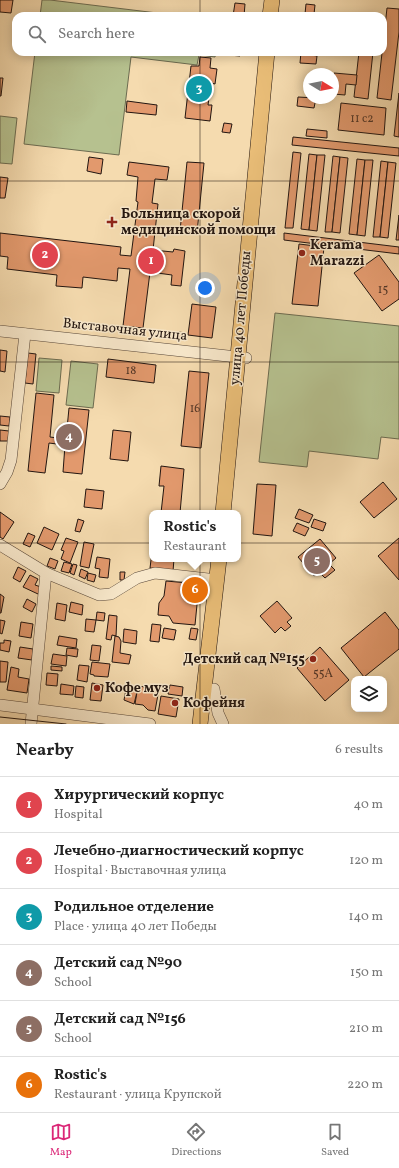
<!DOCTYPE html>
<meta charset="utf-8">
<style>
:root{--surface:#fff;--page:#f6f6f6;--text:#222;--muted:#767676;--line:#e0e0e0;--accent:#db2777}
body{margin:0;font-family:Vollkorn,serif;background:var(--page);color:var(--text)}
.controls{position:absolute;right:12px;bottom:12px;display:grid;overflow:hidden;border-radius:8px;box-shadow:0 2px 10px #0003}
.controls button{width:36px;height:36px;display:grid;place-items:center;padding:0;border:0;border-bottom:1px solid var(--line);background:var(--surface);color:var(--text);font:20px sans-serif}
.compass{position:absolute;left:303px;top:68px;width:36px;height:36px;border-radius:50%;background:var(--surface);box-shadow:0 2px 10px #0003;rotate:100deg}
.you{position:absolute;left:205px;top:288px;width:14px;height:14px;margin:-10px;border:3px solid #fff;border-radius:50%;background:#1a73e8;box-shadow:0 0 0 6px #1a73e833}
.badge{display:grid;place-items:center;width:26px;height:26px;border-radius:50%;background:var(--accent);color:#fff;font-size:13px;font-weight:700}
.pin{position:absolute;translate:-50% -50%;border:2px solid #fff;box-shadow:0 1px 4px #0006}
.popup{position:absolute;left:149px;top:510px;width:92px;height:52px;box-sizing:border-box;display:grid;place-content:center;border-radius:8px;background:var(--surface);filter:drop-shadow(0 1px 3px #0005);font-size:13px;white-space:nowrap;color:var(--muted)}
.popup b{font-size:15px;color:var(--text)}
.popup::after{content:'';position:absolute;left:50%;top:100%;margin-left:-8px;border:8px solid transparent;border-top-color:var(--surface)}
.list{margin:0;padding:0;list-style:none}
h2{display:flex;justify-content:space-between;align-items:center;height:52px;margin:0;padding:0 16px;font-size:17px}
h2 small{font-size:13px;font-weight:400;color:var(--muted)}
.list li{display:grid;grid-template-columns:26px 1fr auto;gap:12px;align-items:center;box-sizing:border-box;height:56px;padding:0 16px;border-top:1px solid var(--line)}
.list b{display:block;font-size:15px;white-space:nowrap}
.list p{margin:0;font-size:13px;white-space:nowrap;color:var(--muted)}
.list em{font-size:13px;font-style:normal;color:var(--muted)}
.icon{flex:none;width:22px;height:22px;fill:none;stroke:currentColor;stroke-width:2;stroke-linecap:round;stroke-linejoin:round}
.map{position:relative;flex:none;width:399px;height:724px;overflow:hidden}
.search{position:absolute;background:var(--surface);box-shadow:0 2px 10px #0003;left:12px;right:12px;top:12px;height:44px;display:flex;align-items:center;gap:10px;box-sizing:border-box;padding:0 14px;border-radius:12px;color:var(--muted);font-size:15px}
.sheet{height:388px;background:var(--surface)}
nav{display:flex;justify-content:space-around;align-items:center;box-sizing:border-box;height:56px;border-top:1px solid var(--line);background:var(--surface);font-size:11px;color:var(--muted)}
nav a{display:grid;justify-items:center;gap:2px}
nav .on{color:var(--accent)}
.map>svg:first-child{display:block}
.green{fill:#b6c18f;stroke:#6c6b50}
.building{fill:#e2996d;stroke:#221510}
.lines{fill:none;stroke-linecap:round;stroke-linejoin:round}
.minor-casing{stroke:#574638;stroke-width:12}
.major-casing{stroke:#221510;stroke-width:16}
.minor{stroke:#f8e8cb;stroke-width:11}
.major{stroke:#eabe78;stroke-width:15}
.tram{stroke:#221510;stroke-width:1}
.grid{fill:none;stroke:#221510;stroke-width:1;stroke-opacity:0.55}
.poi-dot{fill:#8f2418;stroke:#f8e8cb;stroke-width:1.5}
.labels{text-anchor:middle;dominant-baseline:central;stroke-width:3;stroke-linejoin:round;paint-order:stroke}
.number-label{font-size:12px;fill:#523627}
.poi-label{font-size:14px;font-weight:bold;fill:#221510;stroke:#f8e8cb;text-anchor:start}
.street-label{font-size:14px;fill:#221510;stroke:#f8e8cb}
</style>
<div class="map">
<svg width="399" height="724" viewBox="0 0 399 724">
<rect width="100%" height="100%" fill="#f5dbaf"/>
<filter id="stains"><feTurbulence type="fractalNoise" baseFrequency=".005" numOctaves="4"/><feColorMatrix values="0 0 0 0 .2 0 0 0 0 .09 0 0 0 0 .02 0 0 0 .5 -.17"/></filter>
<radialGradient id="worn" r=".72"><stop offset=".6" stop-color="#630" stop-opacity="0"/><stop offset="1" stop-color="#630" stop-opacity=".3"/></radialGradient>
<g class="green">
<path d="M 42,0 L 50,0 L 182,16 L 40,16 Z"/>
<path d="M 35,52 L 216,52 L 215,57 L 199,55 L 197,65 L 131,57 L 119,155 L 24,144 Z"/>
<path d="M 0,116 L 17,118 L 12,164 L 0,163 Z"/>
<path d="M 275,313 L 399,326 L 399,439 L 381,437 L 378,459 L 309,451 L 307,467 L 259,462 Z"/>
<path d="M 39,358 L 62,360 L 59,393 L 36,391 Z"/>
<path d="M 71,361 L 98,364 L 93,408 L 66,405 Z"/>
</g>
<g class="building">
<path d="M 0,0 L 13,0 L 11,13 L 0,12 Z"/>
<path d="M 235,3 L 245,4 L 244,16 L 233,16 Z"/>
<path d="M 306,4 L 315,5 L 314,14 L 305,14 Z"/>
<path d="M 387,8 L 399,9 L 399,32 L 391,100 L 377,98 Z"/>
<path d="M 229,52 L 240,52 L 240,56 L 229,55 Z"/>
<path d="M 301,52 L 311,52 L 311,55 L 317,56 L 316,64 L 300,63 Z"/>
<path d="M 359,52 L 373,52 L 368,99 L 354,97 Z"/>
<path d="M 200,57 L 211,58 L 210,68 L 217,69 L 215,84 L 211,83 L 208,105 L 212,105 L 210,121 L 185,118 L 191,66 L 199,66 Z"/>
<path d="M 334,73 L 357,75 L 356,85 L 346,84 L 345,95 L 333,94 Z"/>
<path d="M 0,78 L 3,78 L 1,96 L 0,96 Z"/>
<path d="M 399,93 L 399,137 L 394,136 Z"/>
<path d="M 298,97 L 316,98 L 314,108 L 297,106 Z"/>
<path d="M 127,101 L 157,105 L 156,115 L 126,112 Z"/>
<path d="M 341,103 L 386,108 L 384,135 L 338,130 Z"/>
<path d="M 224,123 L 232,124 L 230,133 L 222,132 Z"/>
<path d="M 307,129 L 327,131 L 327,138 L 306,136 Z"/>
<path d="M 293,137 L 399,148 L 399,156 L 292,145 Z"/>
<path d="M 293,152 L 301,153 L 293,228 L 285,228 Z"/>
<path d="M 309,154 L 317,155 L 309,230 L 301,229 Z"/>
<path d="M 317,155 L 325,155 L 317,231 L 309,230 Z"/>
<path d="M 333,156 L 340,157 L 332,232 L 325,232 Z"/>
<path d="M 89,157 L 103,159 L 101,174 L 87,171 Z"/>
<path d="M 340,157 L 348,158 L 340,233 L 332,232 Z"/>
<path d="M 357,159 L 365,160 L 357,235 L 349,234 Z"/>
<path d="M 365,160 L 373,160 L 365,236 L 357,235 Z"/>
<path d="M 381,161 L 388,162 L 380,237 L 373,237 Z"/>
<path d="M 129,162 L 169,167 L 167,180 L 155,179 L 152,203 L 158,204 L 153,250 L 173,252 L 174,249 L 185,251 L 181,286 L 171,285 L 172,275 L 150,272 L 143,328 L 123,326 L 130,269 L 118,268 L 117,281 L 83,277 L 82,288 L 56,286 L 57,275 L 7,269 L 8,257 L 0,256 L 0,233 L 121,247 L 120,255 L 131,256 L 138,202 L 136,201 L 138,177 L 127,175 Z"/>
<path d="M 187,162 L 204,163 L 197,233 L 180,231 Z"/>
<path d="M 388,162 L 396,163 L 388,238 L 380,237 Z"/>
<path d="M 0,177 L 8,178 L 5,198 L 0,198 Z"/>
<path d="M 399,215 L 399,240 L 396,240 Z"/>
<path d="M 284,233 L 399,247 L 399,254 L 284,240 Z"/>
<path d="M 299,244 L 324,247 L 318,306 L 292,304 Z"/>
<path d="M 379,255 L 399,282 L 399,299 L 382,311 L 354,273 Z"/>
<path d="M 192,304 L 216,307 L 212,338 L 188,335 Z"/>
<path d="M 179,332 L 185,333 L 185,338 L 178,337 Z"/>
<path d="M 0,350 L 7,351 L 5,372 L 0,371 Z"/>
<path d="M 28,353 L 36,354 L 33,384 L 25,383 Z"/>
<path d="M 108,359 L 156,365 L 154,383 L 106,377 Z"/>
<path d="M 189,371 L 209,373 L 201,448 L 181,446 Z"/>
<path d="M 36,393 L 54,395 L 50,437 L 66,439 L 69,408 L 89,410 L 82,474 L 63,472 L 65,445 L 49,443 L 45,473 L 28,471 Z"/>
<path d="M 0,416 L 10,417 L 9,426 L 0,425 Z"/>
<path d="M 0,430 L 9,431 L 8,441 L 0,441 Z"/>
<path d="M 113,430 L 131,432 L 128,461 L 110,459 Z"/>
<path d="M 161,466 L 184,469 L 180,513 L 161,513 L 164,486 L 159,486 Z"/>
<path d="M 383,482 L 397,499 L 374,518 L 360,502 Z"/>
<path d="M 257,484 L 276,485 L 272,536 L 253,534 Z"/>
<path d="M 86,489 L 104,491 L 102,509 L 84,507 Z"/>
<path d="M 299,509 L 313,515 L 309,523 L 295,518 Z"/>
<path d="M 0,512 L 14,522 L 3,539 L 0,537 Z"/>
<path d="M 78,519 L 84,521 L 80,532 L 75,531 Z"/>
<path d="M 314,519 L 326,523 L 323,531 L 311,527 Z"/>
<path d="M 297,523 L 309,528 L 305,536 L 293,531 Z"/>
<path d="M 44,527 L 59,534 L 52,550 L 37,543 Z"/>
<path d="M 28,533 L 35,536 L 30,547 L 23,544 Z"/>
<path d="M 66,538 L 78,542 L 70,563 L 61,559 L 64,551 L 61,550 Z"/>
<path d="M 399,538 L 399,580 L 378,556 Z"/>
<path d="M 320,539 L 336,558 L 329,564 L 335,570 L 325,578 L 319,572 L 314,576 L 298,557 Z"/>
<path d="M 84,542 L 94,544 L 89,568 L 80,566 Z"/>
<path d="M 152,552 L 152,559 L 174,559 L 173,571 L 150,568 Z"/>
<path d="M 97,557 L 110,559 L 108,578 L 99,577 L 100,569 L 95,568 Z"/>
<path d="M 50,558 L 58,561 L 55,569 L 47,566 Z"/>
<path d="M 64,562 L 72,564 L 69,573 L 61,571 Z"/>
<path d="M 73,564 L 77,565 L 74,575 L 70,573 Z"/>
<path d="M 18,567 L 26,571 L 20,582 L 13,578 Z"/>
<path d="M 81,569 L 88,572 L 85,579 L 79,576 Z"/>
<path d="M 120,572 L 125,572 L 124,580 L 120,580 Z"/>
<path d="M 88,573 L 96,575 L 94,582 L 87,580 Z"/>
<path d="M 30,575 L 38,579 L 35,585 L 41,587 L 38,594 L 23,587 Z"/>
<path d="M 166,581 L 199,584 L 195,625 L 173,623 L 169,616 L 158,615 L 159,603 L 164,596 Z"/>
<path d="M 0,594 L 4,597 L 1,613 L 0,613 Z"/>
<path d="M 27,599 L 36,604 L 32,612 L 23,607 Z"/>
<path d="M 277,601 L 292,618 L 287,622 L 291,626 L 285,631 L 281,627 L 275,633 L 260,616 Z"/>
<path d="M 71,602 L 83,605 L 82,615 L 69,612 Z"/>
<path d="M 57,603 L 67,605 L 65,621 L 55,619 Z"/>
<path d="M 97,612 L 105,613 L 104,621 L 96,620 Z"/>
<path d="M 385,612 L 399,630 L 399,649 L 364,677 L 341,648 Z"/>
<path d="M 109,615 L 117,616 L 116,636 L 112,635 L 111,640 L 106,639 Z"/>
<path d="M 86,619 L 96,620 L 94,632 L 85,631 Z"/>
<path d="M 0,620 L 5,621 L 2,634 L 0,633 Z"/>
<path d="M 21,622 L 33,624 L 31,638 L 19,636 Z"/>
<path d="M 152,624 L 161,625 L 159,642 L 150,641 Z"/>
<path d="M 164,628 L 176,630 L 174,640 L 162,638 Z"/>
<path d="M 191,628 L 198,629 L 196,640 L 189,639 Z"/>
<path d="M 124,629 L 137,631 L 136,644 L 123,642 Z"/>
<path d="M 59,636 L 77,639 L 76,648 L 57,645 Z"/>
<path d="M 115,636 L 119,637 L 121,641 L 120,653 L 131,655 L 129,664 L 112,662 Z"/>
<path d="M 4,640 L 11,641 L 9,652 L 0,650 L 0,643 L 4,643 Z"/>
<path d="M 92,645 L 101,646 L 99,661 L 90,660 Z"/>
<path d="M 20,647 L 33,649 L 32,660 L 18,658 Z"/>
<path d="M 320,647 L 349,680 L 325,701 L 297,668 Z"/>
<path d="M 67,648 L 78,649 L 77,657 L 66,655 Z"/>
<path d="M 53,654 L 67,656 L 66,666 L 51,664 Z"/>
<path d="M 0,661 L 8,662 L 6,682 L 0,682 Z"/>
<path d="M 92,662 L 110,664 L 108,677 L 94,676 L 94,675 L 90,674 Z"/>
<path d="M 79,665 L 89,666 L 87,682 L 77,680 Z"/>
<path d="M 51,666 L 62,667 L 62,671 L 51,670 Z"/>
<path d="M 11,667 L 19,669 L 18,677 L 29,679 L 27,693 L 7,690 Z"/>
<path d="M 47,673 L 58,674 L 57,686 L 46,685 Z"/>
<path d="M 92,683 L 103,685 L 101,701 L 90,700 Z"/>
<path d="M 61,684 L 74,686 L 73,695 L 60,694 Z"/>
<path d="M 170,685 L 183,687 L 182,696 L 168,694 Z"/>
<path d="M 76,686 L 84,687 L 83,698 L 75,697 Z"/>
<path d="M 138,686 L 159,689 L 155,711 L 148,710 L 143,705 L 135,704 Z"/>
<path d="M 126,689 L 137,692 L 134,704 L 124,700 Z"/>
<path d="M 161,696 L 179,699 L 176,717 L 158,714 Z"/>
</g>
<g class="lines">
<defs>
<g id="minor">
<path d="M 0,331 L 246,358"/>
<path d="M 0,484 L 7,472 L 11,460 L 25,334"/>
<path d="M 0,545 L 46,573 L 99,595 L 111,594 L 137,578 L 155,573 L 217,580"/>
<path d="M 214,689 L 218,713 L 223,724"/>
<path d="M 0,705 L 150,724"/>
<path d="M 31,724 L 46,573"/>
</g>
<g id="major">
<path d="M 270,16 L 272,0"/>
<path d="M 223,513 L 267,52"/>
<path d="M 200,724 L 219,559"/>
</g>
</defs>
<use href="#minor" class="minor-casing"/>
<use href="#major" class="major-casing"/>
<use href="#minor" class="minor"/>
<use href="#major" class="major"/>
<path class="tram" d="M 0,717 L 66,724"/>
</g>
<path class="grid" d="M 200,0 L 200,16M 200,52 L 200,724M 0,181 L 399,181M 0,362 L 399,362M 0,543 L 399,543"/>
<g class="poi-dot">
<path d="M110 216h4v4h4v4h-4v4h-4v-4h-4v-4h4z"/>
<circle cx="302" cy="253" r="4"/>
<circle cx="313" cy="659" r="4"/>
<circle cx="97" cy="688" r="4"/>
<circle cx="175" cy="703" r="4"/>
</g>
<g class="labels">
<g class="number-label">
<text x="362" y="119">11 с2</text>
<text x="383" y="290">15</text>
<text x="131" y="371">18</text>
<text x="195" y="409">16</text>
<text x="323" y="674">55А</text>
</g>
<g class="poi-label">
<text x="121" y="214">Больница скорой<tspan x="121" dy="16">медицинской помощи</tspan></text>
<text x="310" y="245">Kerama<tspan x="310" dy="16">Marazzi</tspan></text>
<text x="305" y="659" text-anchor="end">Детский сад №155</text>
<text x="105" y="688">Кофе муз</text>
<text x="183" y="703">Кофейня</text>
</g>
<g class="street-label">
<text transform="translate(241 318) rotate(-85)">улица 40 лет Победы</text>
<text transform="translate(125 330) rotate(6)">Выставочная улица</text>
</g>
</g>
<rect width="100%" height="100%" filter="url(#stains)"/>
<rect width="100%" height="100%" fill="url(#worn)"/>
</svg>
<div class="controls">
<button><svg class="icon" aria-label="layers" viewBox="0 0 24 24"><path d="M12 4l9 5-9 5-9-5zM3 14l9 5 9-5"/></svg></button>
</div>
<svg class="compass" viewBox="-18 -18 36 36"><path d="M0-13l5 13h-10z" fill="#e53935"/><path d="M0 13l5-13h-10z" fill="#767676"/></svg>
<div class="you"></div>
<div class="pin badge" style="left:151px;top:261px;background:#e0444e">1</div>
<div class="pin badge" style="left:45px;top:255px;background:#e0444e">2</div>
<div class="pin badge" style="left:199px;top:89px;background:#0f9aa8">3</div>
<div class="pin badge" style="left:69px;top:437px;background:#8d6e63">4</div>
<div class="pin badge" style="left:317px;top:561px;background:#8d6e63">5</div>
<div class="pin badge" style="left:195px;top:590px;background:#e8710a">6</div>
<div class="popup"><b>Rostic's</b>Restaurant</div>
<div class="search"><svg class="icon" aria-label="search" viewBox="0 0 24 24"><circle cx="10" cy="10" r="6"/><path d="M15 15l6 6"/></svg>Search here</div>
</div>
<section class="sheet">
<h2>Nearby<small>6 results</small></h2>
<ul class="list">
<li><span class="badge" style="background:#e0444e">1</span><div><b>Хирургический корпус</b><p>Hospital</p></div><em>40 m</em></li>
<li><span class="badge" style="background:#e0444e">2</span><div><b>Лечебно-диагностический корпус</b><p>Hospital · Выставочная улица</p></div><em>120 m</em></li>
<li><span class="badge" style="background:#0f9aa8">3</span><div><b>Родильное отделение</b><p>Place · улица 40 лет Победы</p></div><em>140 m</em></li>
<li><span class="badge" style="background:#8d6e63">4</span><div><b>Детский сад №90</b><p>School</p></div><em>150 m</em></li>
<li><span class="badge" style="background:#8d6e63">5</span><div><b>Детский сад №156</b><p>School</p></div><em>210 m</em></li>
<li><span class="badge" style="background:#e8710a">6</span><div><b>Rostic's</b><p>Restaurant · улица Крупской</p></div><em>220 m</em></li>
</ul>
</section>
<nav>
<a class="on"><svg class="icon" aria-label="map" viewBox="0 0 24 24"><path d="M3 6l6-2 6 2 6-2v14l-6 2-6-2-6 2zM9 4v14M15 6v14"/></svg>Map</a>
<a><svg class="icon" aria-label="directions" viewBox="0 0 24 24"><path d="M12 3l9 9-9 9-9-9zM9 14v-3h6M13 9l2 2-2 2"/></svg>Directions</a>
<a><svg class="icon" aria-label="saved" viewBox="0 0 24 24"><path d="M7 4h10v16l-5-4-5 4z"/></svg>Saved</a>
</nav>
